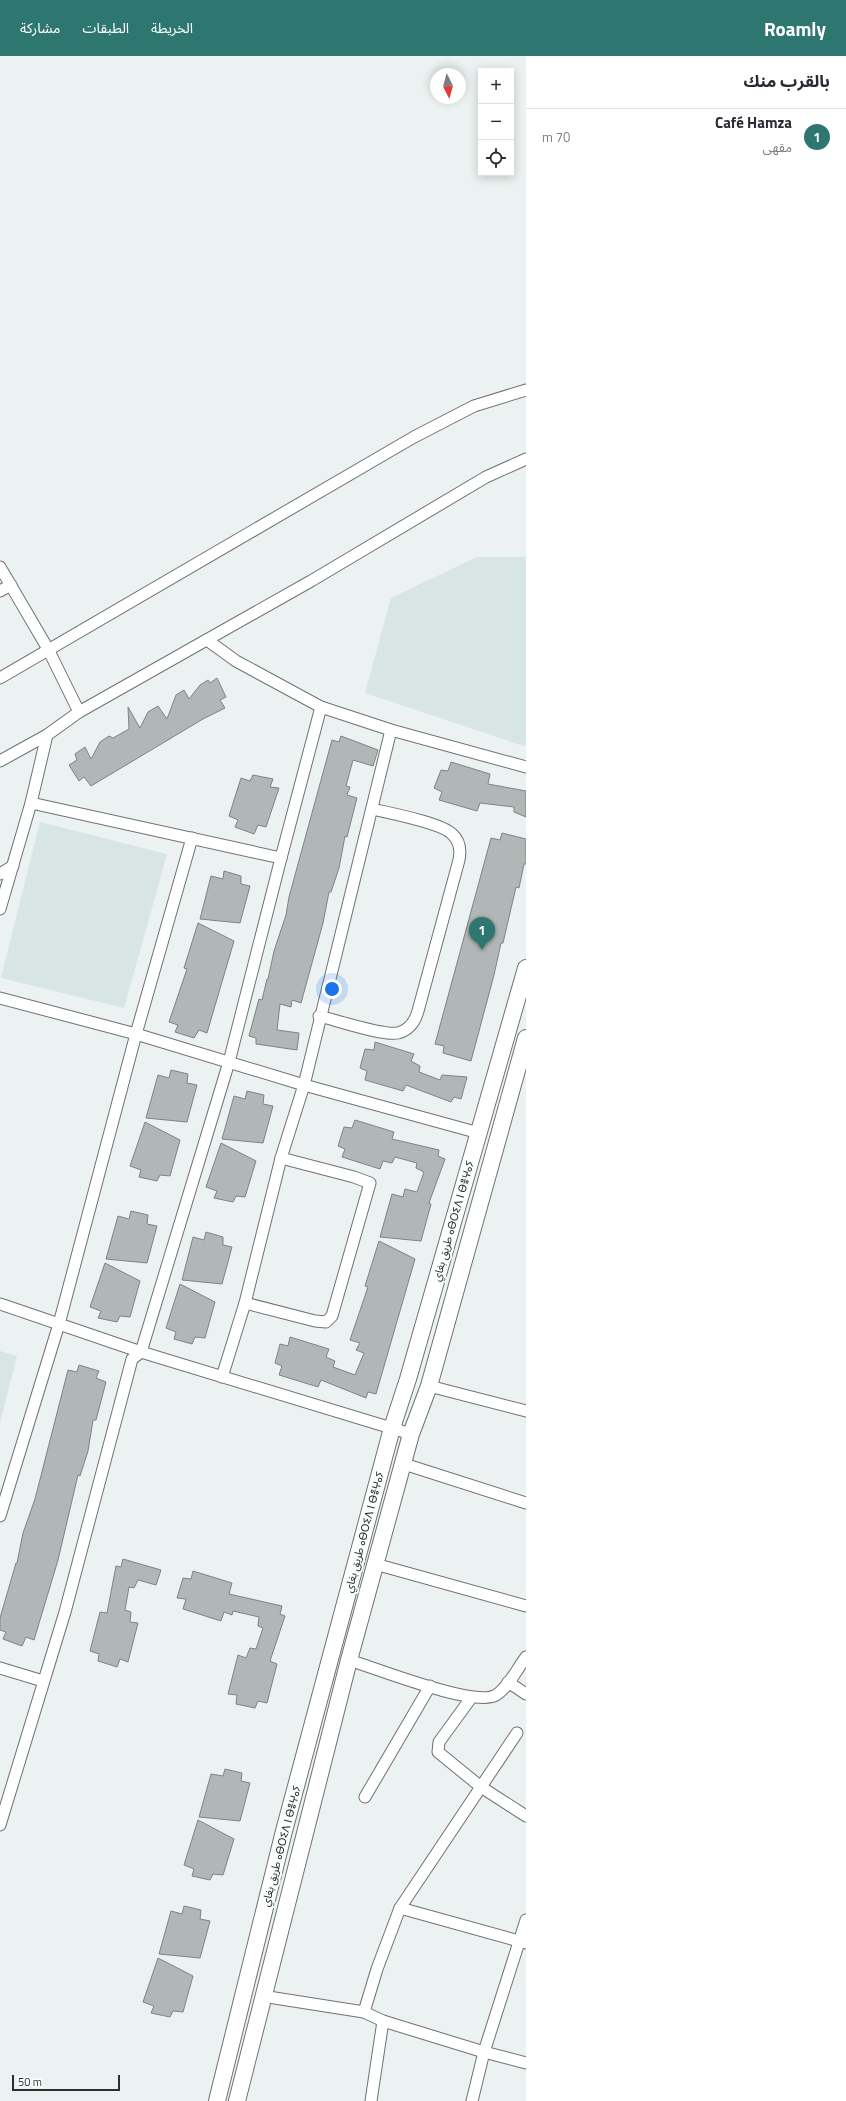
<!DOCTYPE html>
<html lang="ar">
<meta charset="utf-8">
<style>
:root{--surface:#fff;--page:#f2f2f3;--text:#2b2b33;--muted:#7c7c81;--line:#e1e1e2;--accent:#2e7670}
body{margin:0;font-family:"Titillium Web","Noto Sans Arabic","Noto Sans Tifinagh",sans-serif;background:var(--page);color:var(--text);direction:rtl}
.controls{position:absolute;right:12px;top:12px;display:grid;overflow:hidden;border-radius:0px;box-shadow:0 2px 10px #0003}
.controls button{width:36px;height:36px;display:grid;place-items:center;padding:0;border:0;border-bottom:1px solid var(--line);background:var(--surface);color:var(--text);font:20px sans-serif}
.compass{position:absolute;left:430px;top:12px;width:36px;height:36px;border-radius:50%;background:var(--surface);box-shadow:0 2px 10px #0003;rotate:174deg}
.scale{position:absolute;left:12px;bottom:10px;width:108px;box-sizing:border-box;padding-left:4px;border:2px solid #2d2f2f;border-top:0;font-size:11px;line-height:14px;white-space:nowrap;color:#2d2f2f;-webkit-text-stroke:3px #f9fffe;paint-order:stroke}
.you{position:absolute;left:332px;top:933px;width:14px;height:14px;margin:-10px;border:3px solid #fff;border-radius:50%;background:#1a73e8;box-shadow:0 0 0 6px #1a73e833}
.badge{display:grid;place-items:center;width:26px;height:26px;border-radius:50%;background:var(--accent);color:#fff;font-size:13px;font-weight:700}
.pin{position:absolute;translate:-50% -33px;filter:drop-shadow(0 1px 2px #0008)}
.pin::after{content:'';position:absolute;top:21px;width:14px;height:12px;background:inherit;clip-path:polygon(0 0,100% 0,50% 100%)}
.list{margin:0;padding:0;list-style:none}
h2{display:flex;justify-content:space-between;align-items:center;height:52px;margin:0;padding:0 16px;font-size:17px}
h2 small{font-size:13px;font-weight:400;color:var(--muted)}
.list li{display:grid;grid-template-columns:26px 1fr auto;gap:12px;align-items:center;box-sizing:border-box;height:56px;padding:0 16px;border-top:1px solid var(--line)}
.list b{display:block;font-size:15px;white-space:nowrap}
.list p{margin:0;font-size:13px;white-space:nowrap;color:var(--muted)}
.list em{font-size:13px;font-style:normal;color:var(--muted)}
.icon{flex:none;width:22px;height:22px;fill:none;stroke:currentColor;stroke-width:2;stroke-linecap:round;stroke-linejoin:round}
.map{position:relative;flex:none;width:526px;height:2045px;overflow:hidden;direction:ltr}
header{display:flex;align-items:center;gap:24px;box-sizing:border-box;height:56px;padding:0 20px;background:var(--accent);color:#fff}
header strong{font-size:19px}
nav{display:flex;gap:22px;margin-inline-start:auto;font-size:14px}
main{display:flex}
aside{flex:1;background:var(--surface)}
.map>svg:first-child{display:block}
.built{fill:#d7e5e3}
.building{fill:#b1b7b6;stroke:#7e8383}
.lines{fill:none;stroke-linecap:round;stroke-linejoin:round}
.street-casing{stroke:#6e7372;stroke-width:13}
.secondary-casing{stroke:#6e7372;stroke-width:18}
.street{stroke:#fff;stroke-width:11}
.secondary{stroke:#fff;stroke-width:16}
.labels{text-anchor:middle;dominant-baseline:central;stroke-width:4;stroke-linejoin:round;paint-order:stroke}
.street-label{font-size:11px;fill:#2d2f2f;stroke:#f9fffe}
</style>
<header>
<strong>Roamly</strong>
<nav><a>الخريطة</a><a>الطبقات</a><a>مشاركة</a></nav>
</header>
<main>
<aside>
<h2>بالقرب منك<small></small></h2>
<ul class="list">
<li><span class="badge">1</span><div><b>Café Hamza</b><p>مقهى</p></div><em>70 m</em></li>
</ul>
</aside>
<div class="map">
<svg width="526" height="2045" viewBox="0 0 526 2045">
<rect width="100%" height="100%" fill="#ecf2f1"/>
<g class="built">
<path d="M 477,501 L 526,501 L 526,689 L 524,690 L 365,637 L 391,542 Z"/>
<path d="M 40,766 L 167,798 L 124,952 L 1,922 Z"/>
<path d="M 0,1295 L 17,1300 L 0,1367 Z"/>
</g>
<g class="building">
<path d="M 217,622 L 226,641 L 220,644 L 225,652 L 203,663 L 91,730 L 84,721 L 79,725 L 69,709 L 77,704 L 75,698 L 85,691 L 91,703 L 100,686 L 109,680 L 113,682 L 129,673 L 128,651 L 140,672 L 148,656 L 158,650 L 167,663 L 176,639 L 184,634 L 189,643 L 200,629 L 208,624 L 210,627 Z"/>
<path d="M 341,680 L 378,694 L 373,710 L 353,704 L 346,730 L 350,731 L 347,739 L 357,742 L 347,781 L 345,780 L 339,812 L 331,836 L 329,836 L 323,867 L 301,947 L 292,944 L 291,951 L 280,948 L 277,974 L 299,977 L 297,994 L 256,988 L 256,982 L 249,980 L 259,943 L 262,944 L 267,923 L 268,923 L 274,895 L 286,859 L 289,841 L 332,684 L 339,686 Z"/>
<path d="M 451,706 L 490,718 L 488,728 L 526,735 L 526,761 L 514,756 L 514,751 L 480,747 L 477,755 L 439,744 L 442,736 L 434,732 L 441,714 L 448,715 Z"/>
<path d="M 253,719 L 273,723 L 270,731 L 279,732 L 266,771 L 258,769 L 254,778 L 235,771 L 238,764 L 229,760 L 241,722 L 250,725 Z"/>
<path d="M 502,777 L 526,783 L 526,808 L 524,808 L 519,832 L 516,831 L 503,887 L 501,887 L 494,919 L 471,1005 L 443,997 L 444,990 L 435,988 L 491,782 L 500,784 Z"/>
<path d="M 224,815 L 241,820 L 241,828 L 250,830 L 240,867 L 200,863 L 211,820 L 223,823 Z"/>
<path d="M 198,867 L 234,885 L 207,977 L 199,974 L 194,982 L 175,976 L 178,969 L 169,966 L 187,913 L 184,912 Z"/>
<path d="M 375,986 L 414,998 L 411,1005 L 420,1010 L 419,1016 L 440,1024 L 442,1019 L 467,1021 L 461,1043 L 454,1041 L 451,1046 L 406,1029 L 403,1035 L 365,1024 L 367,1015 L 360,1012 L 365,993 L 374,994 Z"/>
<path d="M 171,1014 L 188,1018 L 187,1027 L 197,1029 L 187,1066 L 146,1062 L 158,1019 L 169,1022 Z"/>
<path d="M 247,1035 L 264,1039 L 263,1048 L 273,1050 L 263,1087 L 222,1083 L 234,1040 L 245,1043 Z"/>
<path d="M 355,1064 L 394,1076 L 392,1083 L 439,1094 L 438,1100 L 445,1103 L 429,1147 L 431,1148 L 421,1185 L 380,1181 L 392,1138 L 403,1141 L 405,1133 L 417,1136 L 424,1116 L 416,1112 L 417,1107 L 395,1101 L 392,1107 L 383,1105 L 380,1113 L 342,1101 L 345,1093 L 338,1090 L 344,1071 L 352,1072 Z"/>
<path d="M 145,1066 L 180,1084 L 170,1120 L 160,1119 L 157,1125 L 139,1121 L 141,1114 L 130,1110 Z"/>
<path d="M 221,1087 L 256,1105 L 245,1141 L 236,1140 L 233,1146 L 214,1142 L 217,1135 L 206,1131 Z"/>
<path d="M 131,1155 L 148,1159 L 147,1168 L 157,1170 L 147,1207 L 106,1203 L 118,1160 L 129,1163 Z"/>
<path d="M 206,1176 L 223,1181 L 223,1189 L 232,1191 L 222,1228 L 182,1224 L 193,1181 L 204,1184 Z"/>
<path d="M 379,1185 L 415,1203 L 376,1338 L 368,1336 L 366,1342 L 321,1324 L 318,1331 L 279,1319 L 282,1310 L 275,1307 L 280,1288 L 288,1290 L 290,1281 L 329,1293 L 326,1301 L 335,1305 L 333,1311 L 355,1319 L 364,1297 L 356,1294 L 360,1287 L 350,1284 L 368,1231 L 365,1230 Z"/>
<path d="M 105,1207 L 140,1225 L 130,1261 L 120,1260 L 117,1266 L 98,1262 L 101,1255 L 90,1251 Z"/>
<path d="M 180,1228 L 215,1246 L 205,1282 L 195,1281 L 192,1288 L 174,1283 L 176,1276 L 166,1272 Z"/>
<path d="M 79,1309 L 99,1315 L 96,1322 L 106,1326 L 96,1364 L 93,1364 L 88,1395 L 80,1420 L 78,1419 L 58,1504 L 34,1584 L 26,1581 L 22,1590 L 3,1583 L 6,1576 L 0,1574 L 0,1562 L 16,1507 L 17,1507 L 23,1477 L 35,1443 L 68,1314 L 77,1316 Z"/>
<path d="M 123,1503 L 161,1514 L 156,1529 L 138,1524 L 134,1532 L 129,1531 L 125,1554 L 131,1556 L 130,1566 L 138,1567 L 128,1606 L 120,1603 L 117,1611 L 98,1605 L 99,1598 L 90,1595 L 100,1556 L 107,1557 L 116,1510 L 121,1511 Z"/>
<path d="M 193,1515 L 232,1527 L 229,1538 L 282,1550 L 280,1558 L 285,1560 L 270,1605 L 277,1608 L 267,1647 L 258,1645 L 255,1652 L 236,1648 L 237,1639 L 228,1638 L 238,1599 L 246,1602 L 250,1592 L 256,1593 L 263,1572 L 258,1570 L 259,1561 L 233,1555 L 232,1559 L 224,1556 L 221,1565 L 183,1553 L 186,1543 L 177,1542 L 183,1522 L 191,1523 Z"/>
<path d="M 225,1713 L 242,1717 L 241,1725 L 250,1727 L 240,1765 L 199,1761 L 211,1718 L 223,1720 Z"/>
<path d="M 198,1764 L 234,1783 L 223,1819 L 213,1818 L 210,1824 L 192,1820 L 194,1813 L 184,1809 Z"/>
<path d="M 184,1850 L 201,1854 L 200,1863 L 210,1865 L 200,1902 L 159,1898 L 171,1855 L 182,1858 Z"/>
<path d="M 158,1902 L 193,1920 L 183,1956 L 173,1955 L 170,1961 L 151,1957 L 154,1950 L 143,1946 Z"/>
</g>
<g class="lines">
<defs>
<g id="street">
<path d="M 0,511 L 48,593 L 79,656"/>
<path d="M 0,535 L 11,529"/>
<path d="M 207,584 L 236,605 L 321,651 L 391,674 L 526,711"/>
<path d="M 0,622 L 414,381 L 474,350 L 526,334"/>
<path d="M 0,705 L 47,679 L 79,656 L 311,525 L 486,421 L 526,403"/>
<path d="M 31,747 L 281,802 L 321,651"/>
<path d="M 0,818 L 13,810"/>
<path d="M 0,853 L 31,747 L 47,679"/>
<path d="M 0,942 L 136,978 L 304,1029 L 479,1077"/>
<path d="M 319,960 C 336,964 383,980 398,977 C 409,974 415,966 418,955 L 459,804 C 461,794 460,785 452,778 C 442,767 389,757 372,753"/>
<path d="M 245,1247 L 315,1265 L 326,1266 L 332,1260 L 370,1127 L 354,1121 L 281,1102"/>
<path d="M 0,1248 L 141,1296 L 411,1378"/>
<path d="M 222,1321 L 245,1247 L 281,1102 L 304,1029 L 391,674"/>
<path d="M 429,1330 L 526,1355"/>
<path d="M 404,1408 L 526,1447"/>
<path d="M 0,1460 L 59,1268 L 136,978 L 192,782"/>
<path d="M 375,1508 L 526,1550"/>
<path d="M 349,1604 C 375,1612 476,1652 496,1639 C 508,1632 517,1613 526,1601"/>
<path d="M 0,1612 L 43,1625"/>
<path d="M 508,1626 L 526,1638"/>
<path d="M 471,1642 L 439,1686 L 438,1696 L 481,1731 L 526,1760"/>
<path d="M 365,1741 L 430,1630"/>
<path d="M 0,1769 L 65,1556 L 132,1303 L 141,1296 L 229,1006 L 281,802"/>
<path d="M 400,1852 L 526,1887"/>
<path d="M 262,1940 L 364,1956 L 383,1965 L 484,1996 L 526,2007"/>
<path d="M 364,1956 L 377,1913 L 400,1852 L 517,1677"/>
<path d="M 371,2045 L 383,1965"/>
<path d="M 472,2045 L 484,1996 L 526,1864"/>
</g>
<g id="secondary">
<path d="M 217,2045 L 284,1775 L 392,1372 L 408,1323 L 526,912"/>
<path d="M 237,2045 L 349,1604 L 411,1378 L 429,1330 L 526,982"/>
</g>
</defs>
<use href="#street" class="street-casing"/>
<use href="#secondary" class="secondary-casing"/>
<use href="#street" class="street"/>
<use href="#secondary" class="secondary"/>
</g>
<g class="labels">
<g class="street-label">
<text transform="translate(453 1165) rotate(-74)">طريق بغاي ⴰⴱⵔⵉⴷ ⵏ ⴱⴻⵖⴰⵢ</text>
<text transform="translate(364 1476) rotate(-75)">طريق بغاي ⴰⴱⵔⵉⴷ ⵏ ⴱⴻⵖⴰⵢ</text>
<text transform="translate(281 1790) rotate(-75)">طريق بغاي ⴰⴱⵔⵉⴷ ⵏ ⴱⴻⵖⴰⵢ</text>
</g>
</g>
</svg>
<div class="controls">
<button>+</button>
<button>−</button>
<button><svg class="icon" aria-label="locate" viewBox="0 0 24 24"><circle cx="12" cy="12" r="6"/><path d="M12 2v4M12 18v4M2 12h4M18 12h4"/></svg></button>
</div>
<svg class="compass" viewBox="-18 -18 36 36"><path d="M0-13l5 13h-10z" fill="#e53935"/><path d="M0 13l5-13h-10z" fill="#7c7c81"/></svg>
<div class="scale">50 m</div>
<div class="you"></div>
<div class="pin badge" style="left:482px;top:894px">1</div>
</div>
</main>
